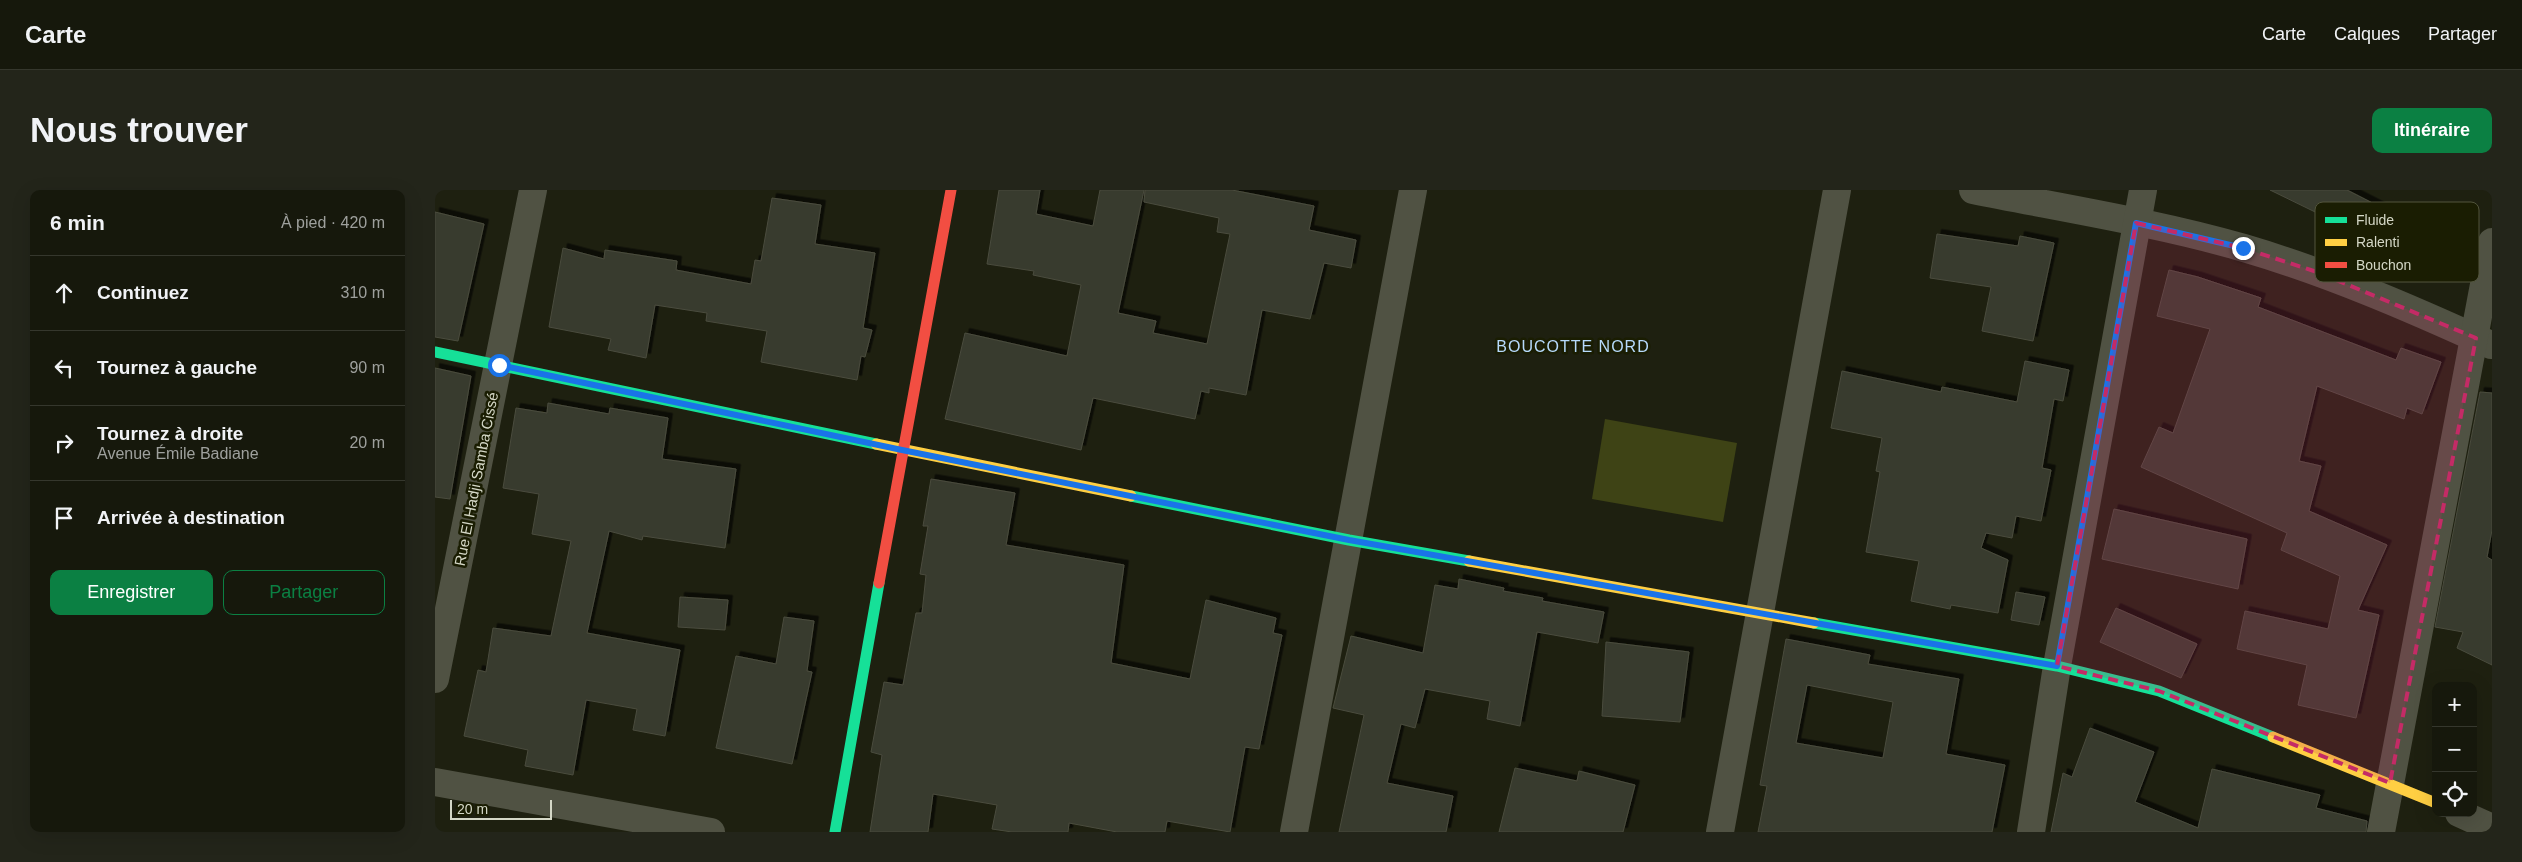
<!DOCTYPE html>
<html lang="fr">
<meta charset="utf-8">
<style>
:root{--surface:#16180c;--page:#23251a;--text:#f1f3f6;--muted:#9ea09d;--line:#35372d;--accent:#0b8043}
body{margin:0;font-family:Arial,sans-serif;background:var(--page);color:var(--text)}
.controls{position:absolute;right:15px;bottom:15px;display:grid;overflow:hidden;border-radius:10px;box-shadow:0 5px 20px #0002}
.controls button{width:45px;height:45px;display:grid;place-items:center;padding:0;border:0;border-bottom:1px solid var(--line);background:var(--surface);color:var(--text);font:25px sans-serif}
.scale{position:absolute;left:15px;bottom:12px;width:102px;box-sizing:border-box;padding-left:5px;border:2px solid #d4d7c6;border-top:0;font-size:14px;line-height:18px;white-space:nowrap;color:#d4d7c6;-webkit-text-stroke:4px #1a1d02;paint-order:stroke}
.stop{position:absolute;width:15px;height:15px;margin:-11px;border:4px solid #1a73e8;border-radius:50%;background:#fff}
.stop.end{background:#1a73e8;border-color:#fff;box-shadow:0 1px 5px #0008}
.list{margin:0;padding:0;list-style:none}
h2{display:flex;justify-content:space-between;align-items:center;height:65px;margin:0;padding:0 20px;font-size:21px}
h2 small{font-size:16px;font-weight:400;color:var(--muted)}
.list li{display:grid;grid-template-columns:32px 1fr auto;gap:15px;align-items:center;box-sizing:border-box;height:75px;padding:0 20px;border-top:1px solid var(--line)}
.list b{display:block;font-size:19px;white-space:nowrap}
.list p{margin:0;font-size:16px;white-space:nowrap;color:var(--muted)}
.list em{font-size:16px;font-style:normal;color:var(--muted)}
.actions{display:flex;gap:10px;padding:15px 20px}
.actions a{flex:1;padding:11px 0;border:1px solid var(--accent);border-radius:10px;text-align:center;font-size:18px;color:var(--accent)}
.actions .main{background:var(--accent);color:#fff}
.icon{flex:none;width:28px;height:28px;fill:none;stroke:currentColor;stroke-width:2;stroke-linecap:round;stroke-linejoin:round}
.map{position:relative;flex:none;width:2057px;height:642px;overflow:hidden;border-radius:10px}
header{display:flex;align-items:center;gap:30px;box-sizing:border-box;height:70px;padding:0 25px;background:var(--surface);border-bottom:1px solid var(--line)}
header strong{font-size:24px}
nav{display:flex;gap:28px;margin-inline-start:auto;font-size:18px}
.intro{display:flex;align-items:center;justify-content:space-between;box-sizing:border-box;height:120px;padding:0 30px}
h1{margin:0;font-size:35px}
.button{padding:12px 22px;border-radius:10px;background:var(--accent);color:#fff;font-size:18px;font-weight:700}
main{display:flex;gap:30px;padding:0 30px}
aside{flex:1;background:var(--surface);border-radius:10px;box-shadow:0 5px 20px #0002}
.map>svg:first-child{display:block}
.green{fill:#3e4315}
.building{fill:#383a2d;stroke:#4a4c3e;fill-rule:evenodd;filter:url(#shadow)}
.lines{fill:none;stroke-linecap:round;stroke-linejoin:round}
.street{stroke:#505243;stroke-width:28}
.fast{stroke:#16e098;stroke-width:11}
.slow{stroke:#ffcf43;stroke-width:11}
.jam{stroke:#f24e42;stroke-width:11}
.route{stroke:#1a73e8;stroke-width:6}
.marked{fill:#c42b66;fill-opacity:0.2;stroke:#c42b66;stroke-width:4;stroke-dasharray:10 6;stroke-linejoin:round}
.labels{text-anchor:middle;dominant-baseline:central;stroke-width:5;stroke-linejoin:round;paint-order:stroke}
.street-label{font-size:15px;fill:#d4d7c6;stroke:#1a1d02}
.neighbourhood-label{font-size:16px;letter-spacing:1px;fill:#b7dafc;stroke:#1a1d02}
.key{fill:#1a1d02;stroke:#52553d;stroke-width:1}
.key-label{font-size:14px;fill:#d4d7c6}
</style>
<header>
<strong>Carte</strong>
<nav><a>Carte</a><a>Calques</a><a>Partager</a></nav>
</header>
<div class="intro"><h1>Nous trouver</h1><a class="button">Itinéraire</a></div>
<main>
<aside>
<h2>6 min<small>À pied · 420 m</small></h2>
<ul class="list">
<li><svg class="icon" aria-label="ahead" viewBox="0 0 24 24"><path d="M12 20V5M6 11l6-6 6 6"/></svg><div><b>Continuez</b></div><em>310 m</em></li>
<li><svg class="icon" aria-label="left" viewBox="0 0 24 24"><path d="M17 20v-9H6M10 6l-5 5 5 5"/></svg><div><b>Tournez à gauche</b></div><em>90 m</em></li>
<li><svg class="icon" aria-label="right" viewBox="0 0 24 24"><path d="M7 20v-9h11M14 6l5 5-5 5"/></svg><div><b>Tournez à droite</b><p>Avenue Émile Badiane</p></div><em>20 m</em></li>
<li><svg class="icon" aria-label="arrive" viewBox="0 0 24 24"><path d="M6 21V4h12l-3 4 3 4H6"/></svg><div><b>Arrivée à destination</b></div></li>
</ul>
<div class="actions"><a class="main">Enregistrer</a><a>Partager</a></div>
</aside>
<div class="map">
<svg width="2057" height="642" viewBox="0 0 2057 642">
<defs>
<filter id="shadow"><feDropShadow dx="4.5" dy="-4.5" stdDeviation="0" flood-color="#0009"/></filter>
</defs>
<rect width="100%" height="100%" fill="#1e2010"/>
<path class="green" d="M 1170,229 L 1302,253 L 1288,332 L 1157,309 Z"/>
<g class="building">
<path d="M 564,0 L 605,0 L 601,24 L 658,36 L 665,0 L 709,0 L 683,123 L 721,131 L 718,143 L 772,154 L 795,44 L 782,42 L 784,28 L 709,12 L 710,0 L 797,0 L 879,16 L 874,40 L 921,50 L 916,78 L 889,73 L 875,129 L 827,120 L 811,205 L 774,198 L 774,203 L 766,201 L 760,229 L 658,208 L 646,260 L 510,229 L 530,143 L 632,166 L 646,95 L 598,85 L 599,81 L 552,74 Z"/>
<path d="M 1835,0 L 1912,0 L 1967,28 L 1952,57 Z"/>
<path d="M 337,8 L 386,15 L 380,54 L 440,63 L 428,138 L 437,140 L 430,167 L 426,166 L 422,190 L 326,172 L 332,141 L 271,131 L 272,123 L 220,115 L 211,168 L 173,160 L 176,149 L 114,137 L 128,58 L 169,69 L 170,60 L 242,71 L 241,80 L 316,94 L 320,70 L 326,71 Z"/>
<path d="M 0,22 L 49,34 L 23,151 L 0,147 Z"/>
<path d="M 1502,44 L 1583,56 L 1585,46 L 1619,53 L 1598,151 L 1547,141 L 1556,97 L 1495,88 Z"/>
<path d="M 1734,80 L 1763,87 L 1826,108 L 1823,117 L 1961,170 L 1966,158 L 2006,172 L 1987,224 L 1972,218 L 1969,229 L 1882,196 L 1864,271 L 1886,276 L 1874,321 L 1952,355 L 1923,420 L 1944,425 L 1921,528 L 1863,515 L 1872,475 L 1802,459 L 1810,421 L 1893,439 L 1905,386 L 1846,360 L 1852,343 L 1706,277 L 1724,237 L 1738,243 L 1775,139 L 1722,126 Z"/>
<path d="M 1590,171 L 1634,180 L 1628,211 L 1619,209 L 1607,278 L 1616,280 L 1606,331 L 1581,326 L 1577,348 L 1551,343 L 1546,358 L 1573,370 L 1563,423 L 1516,415 L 1515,419 L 1476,411 L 1484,371 L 1431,362 L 1445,282 L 1441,281 L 1447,248 L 1396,238 L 1407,181 L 1506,202 L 1507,197 L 1582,212 Z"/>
<path d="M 0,178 L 36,186 L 15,309 L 0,307 Z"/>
<path d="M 2045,202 L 2057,203 L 2057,340 L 2052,367 L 2057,370 L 2057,475 L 2022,458 L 2028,442 L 2000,437 Z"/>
<path d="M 113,213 L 174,224 L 175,218 L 233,228 L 227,269 L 301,279 L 290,358 L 208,346 L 207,350 L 174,341 L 152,443 L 245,460 L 230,546 L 198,540 L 202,519 L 151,510 L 138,585 L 90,576 L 93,560 L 29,546 L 43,480 L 51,482 L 58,438 L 116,446 L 136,351 L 97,344 L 104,304 L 68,298 L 81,218 L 112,223 Z"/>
<path d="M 496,289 L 580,303 L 571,355 L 689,375 L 676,473 L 755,489 L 771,410 L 841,428 L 838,443 L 847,445 L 824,559 L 810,557 L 795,642 L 732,631 L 730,642 L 682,642 L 634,633 L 633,642 L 577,642 L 557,639 L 562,615 L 498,604 L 493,642 L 435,642 L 447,565 L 436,562 L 449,492 L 468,495 L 481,423 L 487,423 L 491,385 L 485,384 L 493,336 L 488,336 Z"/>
<path d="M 1679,319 L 1812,349 L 1803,399 L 1667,369 Z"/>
<path d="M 1024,389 L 1069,398 L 1068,401 L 1108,408 L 1107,411 L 1169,422 L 1163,453 L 1102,442 L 1085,536 L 1052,529 L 1055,511 L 990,499 L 980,538 L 966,534 L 952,593 L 1018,606 L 1011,642 L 904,642 L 929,525 L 898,518 L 916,446 L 988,463 L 1000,395 L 1023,399 Z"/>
<path d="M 1581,402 L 1610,407 L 1604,435 L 1576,430 Z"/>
<path d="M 245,407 L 293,410 L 290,440 L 243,437 Z"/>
<path d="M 1681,418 L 1762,454 L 1746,488 L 1665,452 Z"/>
<path d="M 349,427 L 379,431 L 372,481 L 377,482 L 357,574 L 281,558 L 301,466 L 341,474 Z"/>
<path d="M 1351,449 L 1435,465 L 1433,474 L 1524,489 L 1511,564 L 1570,575 L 1557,642 L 1323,642 L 1332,596 L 1325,595 ZM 1372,495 L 1458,512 L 1448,568 L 1361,553 Z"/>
<path d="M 1171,452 L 1254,462 L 1245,532 L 1167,526 Z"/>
<path d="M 1655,538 L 1719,562 L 1700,612 L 1763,638 L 1777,579 L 1885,605 L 1881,618 L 1932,631 L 1931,642 L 1616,642 L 1628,583 L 1637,587 Z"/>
<path d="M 1080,578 L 1142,591 L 1144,581 L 1200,595 L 1188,642 L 1064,642 Z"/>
</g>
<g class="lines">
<g class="street">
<path d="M 1538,0 C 1627,18 1723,33 1809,58 C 1894,83 1975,118 2056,155"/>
<path d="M 0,489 L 98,0"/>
<path d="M 0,592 L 276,642"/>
<path d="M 2024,623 L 2057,638"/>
<path d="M 859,642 L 978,0"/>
<path d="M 1285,642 L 1402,0"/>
<path d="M 1596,642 L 1622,476 L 1708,0"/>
<path d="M 1946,642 L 2057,52"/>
</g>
<g class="fast">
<path d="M 0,162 L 441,254"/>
<path d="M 696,306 L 914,350 L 1034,371"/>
<path d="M 1379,433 L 1622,476 L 1724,501 L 1838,547"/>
<path d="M 400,642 L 444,393"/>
</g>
<g class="slow">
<path d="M 441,254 L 696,306"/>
<path d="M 1034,371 L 1379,433"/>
<path d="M 1838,547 L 2001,613"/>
</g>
<path class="jam" d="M 444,393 L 516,0"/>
</g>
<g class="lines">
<path class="route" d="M 64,175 L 467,260 L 914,350 L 1622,476 L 1701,33 L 1808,58"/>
</g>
<path class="marked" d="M 1701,33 L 1808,58 L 1882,82 L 2041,148 L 1955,593 L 1724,501 L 1622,476 Z"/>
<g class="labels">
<g class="street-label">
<text transform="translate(41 289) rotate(-79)">Rue El Hadji Samba Cissé</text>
</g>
<g class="neighbourhood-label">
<text x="1138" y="156">BOUCOTTE NORD</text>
</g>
</g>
<rect x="1880" y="12" width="164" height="80" rx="8" class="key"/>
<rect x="1890" y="27" width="22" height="6" fill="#16e098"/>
<rect x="1890" y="49" width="22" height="7" fill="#ffcf43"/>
<rect x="1890" y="72" width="22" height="6" fill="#f24e42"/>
<g class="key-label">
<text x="1921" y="35">Fluide</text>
<text x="1921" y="57">Ralenti</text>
<text x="1921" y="80">Bouchon</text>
</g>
</svg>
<div class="controls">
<button>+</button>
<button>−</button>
<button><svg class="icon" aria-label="locate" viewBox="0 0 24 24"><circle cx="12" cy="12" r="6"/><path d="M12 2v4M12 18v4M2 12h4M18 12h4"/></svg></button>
</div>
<div class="scale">20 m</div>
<div class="stop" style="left:64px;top:175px"></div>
<div class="stop end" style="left:1808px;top:58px"></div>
</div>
</main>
